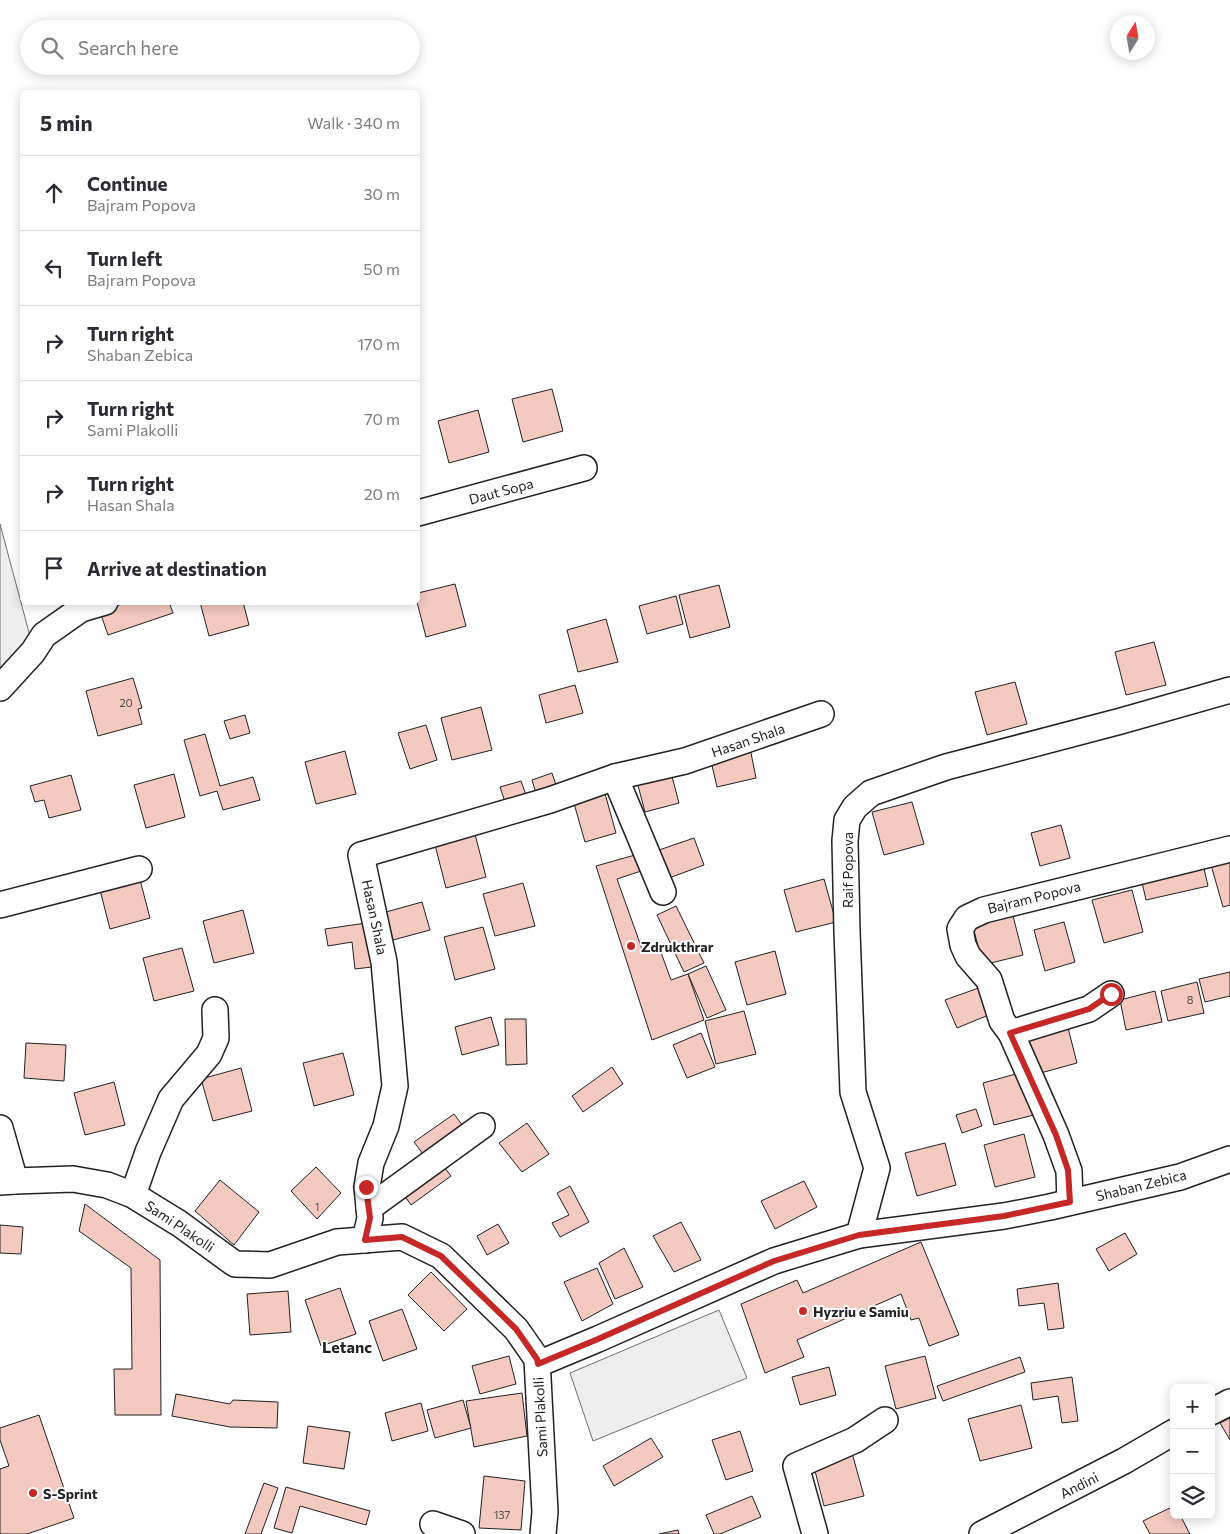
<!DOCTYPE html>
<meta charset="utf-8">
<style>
:root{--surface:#fff;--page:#f7f7f7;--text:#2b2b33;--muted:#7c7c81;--line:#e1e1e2}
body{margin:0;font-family:Commissioner,sans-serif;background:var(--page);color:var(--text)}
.controls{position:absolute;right:15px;bottom:15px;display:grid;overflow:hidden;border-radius:8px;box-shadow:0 2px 12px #0003}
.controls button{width:45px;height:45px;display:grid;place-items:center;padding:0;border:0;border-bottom:1px solid var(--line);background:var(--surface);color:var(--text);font:25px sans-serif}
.compass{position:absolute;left:1110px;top:15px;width:45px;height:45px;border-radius:50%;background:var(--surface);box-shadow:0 2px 12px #0003;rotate:11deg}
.stop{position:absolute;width:15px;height:15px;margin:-11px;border:4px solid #c62828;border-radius:50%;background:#fff}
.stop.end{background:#c62828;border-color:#fff;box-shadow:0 1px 5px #0008}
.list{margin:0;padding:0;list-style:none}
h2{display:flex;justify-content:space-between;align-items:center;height:65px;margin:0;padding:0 20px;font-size:21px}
h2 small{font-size:16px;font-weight:400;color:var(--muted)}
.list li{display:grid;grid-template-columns:32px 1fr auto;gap:15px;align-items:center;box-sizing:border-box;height:75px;padding:0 20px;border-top:1px solid var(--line)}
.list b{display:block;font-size:19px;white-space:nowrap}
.list p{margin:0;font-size:16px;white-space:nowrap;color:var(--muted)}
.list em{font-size:16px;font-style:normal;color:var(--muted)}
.icon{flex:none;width:28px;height:28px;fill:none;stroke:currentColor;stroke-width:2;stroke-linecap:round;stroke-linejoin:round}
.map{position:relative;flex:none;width:1230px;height:1534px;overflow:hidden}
.search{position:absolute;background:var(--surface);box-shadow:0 2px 12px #0003;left:20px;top:20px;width:400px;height:55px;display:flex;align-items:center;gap:12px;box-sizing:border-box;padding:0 18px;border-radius:28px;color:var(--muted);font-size:19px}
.panel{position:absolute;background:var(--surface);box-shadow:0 2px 12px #0003;left:20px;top:90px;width:400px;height:515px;border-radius:8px}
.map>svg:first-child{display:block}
.green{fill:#eee;stroke:#6f6f6f}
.building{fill:#f3c9c0;stroke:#222}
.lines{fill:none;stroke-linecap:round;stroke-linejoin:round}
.minor-casing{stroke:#222;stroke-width:28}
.minor{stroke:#fff;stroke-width:25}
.route{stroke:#c62828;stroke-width:6}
.poi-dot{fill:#c62828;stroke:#fff;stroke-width:2}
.labels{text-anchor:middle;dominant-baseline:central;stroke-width:4;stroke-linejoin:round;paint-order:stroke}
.number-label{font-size:11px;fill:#564c4a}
.street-label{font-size:14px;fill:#222;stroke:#fff}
.poi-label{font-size:14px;font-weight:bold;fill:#222;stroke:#fff;text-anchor:start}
.quarter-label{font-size:16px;font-weight:bold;fill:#222;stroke:#fff}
</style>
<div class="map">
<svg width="1230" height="1534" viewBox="0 0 1230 1534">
<rect width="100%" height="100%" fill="#fff"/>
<g class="green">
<path d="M 0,524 L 31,640 L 0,672 Z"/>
<path d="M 719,1310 L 747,1378 L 593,1441 L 570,1373 Z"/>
</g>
<g class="building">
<path d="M 552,389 L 563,431 L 523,442 L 512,399 Z"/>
<path d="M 478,410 L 489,452 L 449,463 L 438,421 Z"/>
<path d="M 455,584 L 466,626 L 426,637 L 417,602 L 418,593 Z"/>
<path d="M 719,585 L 730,627 L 690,638 L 679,595 Z"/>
<path d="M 676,596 L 683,624 L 647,634 L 639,606 Z"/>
<path d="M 127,602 L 169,602 L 173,613 L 108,635 L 100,612 Z"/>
<path d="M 200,602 L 243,602 L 249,625 L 209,636 Z"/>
<path d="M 606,619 L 618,662 L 578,672 L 567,630 Z"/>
<path d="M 1154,642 L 1166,685 L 1126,695 L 1115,652 Z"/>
<path d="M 133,678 L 142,708 L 138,709 L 142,724 L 98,736 L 86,691 Z"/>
<path d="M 1015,682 L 1027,724 L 987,735 L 975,692 Z"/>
<path d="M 575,685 L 583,713 L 546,723 L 539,695 Z"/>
<path d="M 481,707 L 492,750 L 452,760 L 441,718 Z"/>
<path d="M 245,715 L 250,733 L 230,739 L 224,721 Z"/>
<path d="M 426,725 L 437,760 L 410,769 L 398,733 Z"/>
<path d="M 205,734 L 220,786 L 253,777 L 260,800 L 223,810 L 217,791 L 200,796 L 184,740 Z"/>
<path d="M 750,748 L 756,778 L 717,787 L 710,757 Z"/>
<path d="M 345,751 L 356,794 L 316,804 L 305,762 Z"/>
<path d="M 670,769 L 679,803 L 645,812 L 636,778 Z"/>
<path d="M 552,773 L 558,791 L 537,797 L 532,780 Z"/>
<path d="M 174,774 L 185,817 L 146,828 L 134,785 Z"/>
<path d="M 71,775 L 81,810 L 49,818 L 44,800 L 35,802 L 30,786 Z"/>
<path d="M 521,781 L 527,798 L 506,805 L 500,787 Z"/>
<path d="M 604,790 L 616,833 L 585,842 L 573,800 Z"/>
<path d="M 912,802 L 924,844 L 884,855 L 872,812 Z"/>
<path d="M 1061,825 L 1070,858 L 1040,866 L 1031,833 Z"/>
<path d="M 475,834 L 486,877 L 446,888 L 435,845 Z"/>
<path d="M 694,838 L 704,865 L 669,878 L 659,850 Z"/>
<path d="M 642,853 L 647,869 L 617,879 L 642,949 L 658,944 L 671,980 L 688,974 L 704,1020 L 652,1040 L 596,866 Z"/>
<path d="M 1230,860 L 1230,905 L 1223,907 L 1211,865 Z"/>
<path d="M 1203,864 L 1208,886 L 1146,900 L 1141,878 Z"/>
<path d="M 139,876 L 150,918 L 110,929 L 99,886 Z"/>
<path d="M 824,879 L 836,922 L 796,932 L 784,890 Z"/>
<path d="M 523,883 L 535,926 L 495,936 L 483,894 Z"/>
<path d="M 1132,890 L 1143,932 L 1104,943 L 1092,900 Z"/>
<path d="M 422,902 L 430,930 L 393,940 L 386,912 Z"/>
<path d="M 676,906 L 704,963 L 684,972 L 657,915 Z"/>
<path d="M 243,910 L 254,953 L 214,963 L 203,921 Z"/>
<path d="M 1012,912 L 1023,955 L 983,965 L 972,923 Z"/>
<path d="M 1064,922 L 1075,962 L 1045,971 L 1034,930 Z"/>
<path d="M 366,923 L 372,967 L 355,969 L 352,942 L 328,946 L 325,929 Z"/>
<path d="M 483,927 L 495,969 L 455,980 L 444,937 Z"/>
<path d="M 182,948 L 194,991 L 154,1001 L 143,958 Z"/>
<path d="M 775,951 L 786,994 L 747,1005 L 735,962 Z"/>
<path d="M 706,966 L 726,1010 L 707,1018 L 688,974 Z"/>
<path d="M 1230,972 L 1230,996 L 1205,1002 L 1199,979 Z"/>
<path d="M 1197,982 L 1204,1013 L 1168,1021 L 1161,991 Z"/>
<path d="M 984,986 L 991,1014 L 957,1028 L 945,1000 Z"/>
<path d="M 1155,991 L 1162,1022 L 1126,1030 L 1120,1000 Z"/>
<path d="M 744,1011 L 756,1054 L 716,1064 L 705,1021 Z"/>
<path d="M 491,1017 L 499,1045 L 462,1055 L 455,1027 Z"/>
<path d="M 505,1019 L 526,1019 L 527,1064 L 506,1065 Z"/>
<path d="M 1066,1020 L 1077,1063 L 1037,1074 L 1026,1031 Z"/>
<path d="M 701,1033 L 715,1067 L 687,1078 L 673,1045 Z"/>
<path d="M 26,1043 L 66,1045 L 64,1081 L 24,1078 Z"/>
<path d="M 343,1053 L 354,1095 L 314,1106 L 303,1063 Z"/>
<path d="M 612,1067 L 623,1084 L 583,1112 L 572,1096 Z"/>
<path d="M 241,1068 L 252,1111 L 213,1121 L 201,1079 Z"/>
<path d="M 1023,1072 L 1034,1115 L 994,1125 L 983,1083 Z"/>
<path d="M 114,1082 L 125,1125 L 85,1135 L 74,1093 Z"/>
<path d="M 976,1109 L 982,1126 L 962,1133 L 956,1115 Z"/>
<path d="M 454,1114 L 466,1130 L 426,1158 L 414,1142 Z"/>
<path d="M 527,1123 L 549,1154 L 522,1172 L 499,1143 Z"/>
<path d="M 1024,1134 L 1035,1177 L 995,1187 L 984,1145 Z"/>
<path d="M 945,1143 L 956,1185 L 917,1196 L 905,1153 Z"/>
<path d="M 439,1160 L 451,1176 L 411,1205 L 399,1188 Z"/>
<path d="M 316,1167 L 341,1193 L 317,1219 L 291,1191 Z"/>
<path d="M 220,1180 L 259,1212 L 234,1245 L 195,1211 Z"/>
<path d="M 804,1181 L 817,1207 L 775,1229 L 761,1201 Z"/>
<path d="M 570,1186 L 589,1222 L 560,1237 L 552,1223 L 569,1215 L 557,1193 Z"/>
<path d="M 85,1204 L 160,1260 L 161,1415 L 115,1415 L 114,1369 L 132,1369 L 131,1268 L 79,1231 Z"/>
<path d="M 681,1222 L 701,1260 L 674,1272 L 653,1236 Z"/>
<path d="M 498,1224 L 509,1243 L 487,1255 L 477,1236 Z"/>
<path d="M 0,1225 L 23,1227 L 21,1254 L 0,1253 Z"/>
<path d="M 1125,1233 L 1137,1254 L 1109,1271 L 1096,1249 Z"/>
<path d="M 921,1242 L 959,1335 L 929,1346 L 919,1318 L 911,1320 L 901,1294 L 797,1340 L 804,1357 L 765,1373 L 741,1304 L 797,1280 L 803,1293 Z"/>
<path d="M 624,1248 L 643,1287 L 615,1299 L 599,1263 Z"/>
<path d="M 597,1268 L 613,1304 L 582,1321 L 564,1282 Z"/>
<path d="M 431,1272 L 467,1309 L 444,1331 L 408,1295 Z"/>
<path d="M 1058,1283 L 1064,1328 L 1048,1330 L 1044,1303 L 1019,1306 L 1017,1289 Z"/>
<path d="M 340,1288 L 356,1334 L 321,1346 L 305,1300 Z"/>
<path d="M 288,1291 L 291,1332 L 250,1335 L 247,1294 Z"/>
<path d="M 402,1309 L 417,1349 L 383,1361 L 369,1321 Z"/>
<path d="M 509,1356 L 516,1384 L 480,1394 L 472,1366 Z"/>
<path d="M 925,1356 L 936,1398 L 896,1409 L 885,1366 Z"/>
<path d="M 1020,1357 L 1025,1372 L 943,1401 L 937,1386 Z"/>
<path d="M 829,1367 L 836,1395 L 800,1405 L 792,1377 Z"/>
<path d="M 1072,1377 L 1078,1421 L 1062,1423 L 1058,1396 L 1033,1400 L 1031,1383 Z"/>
<path d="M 522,1393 L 527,1436 L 474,1447 L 466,1401 Z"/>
<path d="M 176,1394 L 230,1404 L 233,1400 L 278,1402 L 277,1428 L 230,1427 L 172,1416 Z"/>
<path d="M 463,1400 L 471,1428 L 435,1438 L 427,1410 Z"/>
<path d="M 421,1403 L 428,1431 L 392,1441 L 385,1413 Z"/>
<path d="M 1021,1405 L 1032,1448 L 980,1461 L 968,1419 Z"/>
<path d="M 39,1415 L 74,1518 L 27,1534 L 0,1534 L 0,1469 L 9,1466 L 0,1440 L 0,1428 Z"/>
<path d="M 1230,1418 L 1230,1440 L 1220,1423 Z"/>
<path d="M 308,1426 L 350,1432 L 344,1469 L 303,1463 Z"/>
<path d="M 740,1431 L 753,1471 L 726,1480 L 712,1440 Z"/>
<path d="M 651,1438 L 663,1457 L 614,1486 L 603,1466 Z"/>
<path d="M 852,1453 L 864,1496 L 824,1506 L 813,1463 Z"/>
<path d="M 484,1476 L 525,1481 L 521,1530 L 479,1528 Z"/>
<path d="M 264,1483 L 278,1488 L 261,1534 L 245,1534 Z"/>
<path d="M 286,1487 L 370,1511 L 366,1525 L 300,1506 L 292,1533 L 274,1528 Z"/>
<path d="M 752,1496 L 761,1517 L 720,1534 L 714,1534 L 706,1515 Z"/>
<path d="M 1174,1506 L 1174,1515 L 1180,1515 L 1190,1534 L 1150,1534 L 1143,1521 Z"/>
<path d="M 678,1530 L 679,1534 L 659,1534 Z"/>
</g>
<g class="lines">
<defs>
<g id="minor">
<path d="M 418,513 L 584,468"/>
<path d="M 0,688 L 33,652 L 44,635 L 81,609 L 105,602"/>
<path d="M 615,777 L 663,892"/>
<path d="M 0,905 L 139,869"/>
<path d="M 1011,1033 L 1089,1009 L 1111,994"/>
<path d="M 0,1128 L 15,1181 L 0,1182"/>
<path d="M 15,1181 L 73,1179 L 107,1185 L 133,1195 L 180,1224 L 235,1264 L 270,1265 L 337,1242 L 402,1237 L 441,1256 L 516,1329 L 537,1359 L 545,1512 L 543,1534"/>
<path d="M 133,1195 L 148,1152 L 171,1099 L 209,1054 L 216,1038 L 215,1010"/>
<path d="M 1070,1202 L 1069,1171 L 1056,1135 L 1011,1033 L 1002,1021 L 989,980 L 968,956 L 963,945 L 960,929 L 967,918 L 984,910 L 1230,849"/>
<path d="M 369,1208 L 482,1126"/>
<path d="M 859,1235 L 877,1168 L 853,1092 L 847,931 L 845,841 L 847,820 L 855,807 L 871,793 L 946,767 L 1121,721 L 1230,690"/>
<path d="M 365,1240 L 370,1218 L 367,1187 L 371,1163 L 386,1126 L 395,1086 L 384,962 L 361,855 L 550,800 L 615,777 L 685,761 L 821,714"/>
<path d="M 538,1364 L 598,1339 L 774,1261 L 859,1235 L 1004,1216 L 1050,1207 L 1180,1177 L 1230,1159"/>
<path d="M 1211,1412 L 1230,1402"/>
<path d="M 433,1524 L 462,1534"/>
<path d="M 815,1534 L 796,1466 L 855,1440 L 885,1420"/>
<path d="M 982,1534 L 1124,1461 L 1174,1432"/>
</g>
</defs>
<use href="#minor" class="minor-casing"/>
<use href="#minor" class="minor"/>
</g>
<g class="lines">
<path class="route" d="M 366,1187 L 370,1218 L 365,1240 L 402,1237 L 441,1256 L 516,1329 L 537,1359 L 538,1364 L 598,1339 L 774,1261 L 859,1235 L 1004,1216 L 1070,1202 L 1068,1170 L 1056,1135 L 1010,1033 L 1089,1009 L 1111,994"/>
</g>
<g class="poi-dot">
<circle cx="631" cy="946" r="5"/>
<circle cx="803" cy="1311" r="5"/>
<circle cx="33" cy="1493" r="5"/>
</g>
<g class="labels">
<g class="number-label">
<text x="126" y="702">20</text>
<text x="1190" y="999">8</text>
<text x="317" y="1206">1</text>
<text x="502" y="1514">137</text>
</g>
<g class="street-label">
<text transform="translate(501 491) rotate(-15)">Daut Sopa</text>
<text transform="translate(748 740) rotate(-19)">Hasan Shala</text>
<text transform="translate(847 870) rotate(-90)">Raif Popova</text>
<text transform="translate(1034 897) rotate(-14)">Bajram Popova</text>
<text transform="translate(375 917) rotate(78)">Hasan Shala</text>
<text transform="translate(1141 1185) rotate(-14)">Shaban Zebica</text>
<text transform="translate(180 1226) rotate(34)">Sami Plakolli</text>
<text transform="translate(540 1417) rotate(-93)">Sami Plakolli</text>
<text transform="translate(1079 1485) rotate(-27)">Andini</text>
</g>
<g class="poi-label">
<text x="641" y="946">Zdrukthrar</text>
<text x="813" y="1311">Hyzriu e Samiu</text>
<text x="43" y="1493">S-Sprint</text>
</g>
<g class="quarter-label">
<text x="347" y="1346">Letanc</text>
</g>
</g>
</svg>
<div class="controls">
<button>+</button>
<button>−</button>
<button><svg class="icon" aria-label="layers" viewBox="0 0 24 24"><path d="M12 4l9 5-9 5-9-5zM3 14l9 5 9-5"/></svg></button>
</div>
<svg class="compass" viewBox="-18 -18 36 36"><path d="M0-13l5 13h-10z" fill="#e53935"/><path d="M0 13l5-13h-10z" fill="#7c7c81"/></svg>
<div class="stop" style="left:1111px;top:994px"></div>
<div class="stop end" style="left:366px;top:1187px"></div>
<div class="search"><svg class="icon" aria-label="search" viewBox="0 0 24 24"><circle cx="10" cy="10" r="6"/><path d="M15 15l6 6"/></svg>Search here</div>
<section class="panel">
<h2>5 min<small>Walk · 340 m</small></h2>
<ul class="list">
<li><svg class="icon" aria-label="ahead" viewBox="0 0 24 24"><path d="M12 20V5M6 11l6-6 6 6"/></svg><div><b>Continue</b><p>Bajram Popova</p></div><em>30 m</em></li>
<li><svg class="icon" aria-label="left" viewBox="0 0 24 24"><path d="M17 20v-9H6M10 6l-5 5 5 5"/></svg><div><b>Turn left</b><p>Bajram Popova</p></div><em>50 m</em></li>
<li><svg class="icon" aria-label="right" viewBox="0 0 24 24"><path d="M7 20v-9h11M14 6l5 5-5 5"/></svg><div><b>Turn right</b><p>Shaban Zebica</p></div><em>170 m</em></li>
<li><svg class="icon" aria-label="right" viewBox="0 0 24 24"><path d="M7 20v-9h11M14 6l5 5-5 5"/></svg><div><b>Turn right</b><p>Sami Plakolli</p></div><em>70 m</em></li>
<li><svg class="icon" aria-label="right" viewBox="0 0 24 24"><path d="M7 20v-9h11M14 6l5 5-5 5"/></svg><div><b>Turn right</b><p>Hasan Shala</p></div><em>20 m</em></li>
<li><svg class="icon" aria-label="arrive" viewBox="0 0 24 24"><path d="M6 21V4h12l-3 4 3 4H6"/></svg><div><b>Arrive at destination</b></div></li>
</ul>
</section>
</div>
